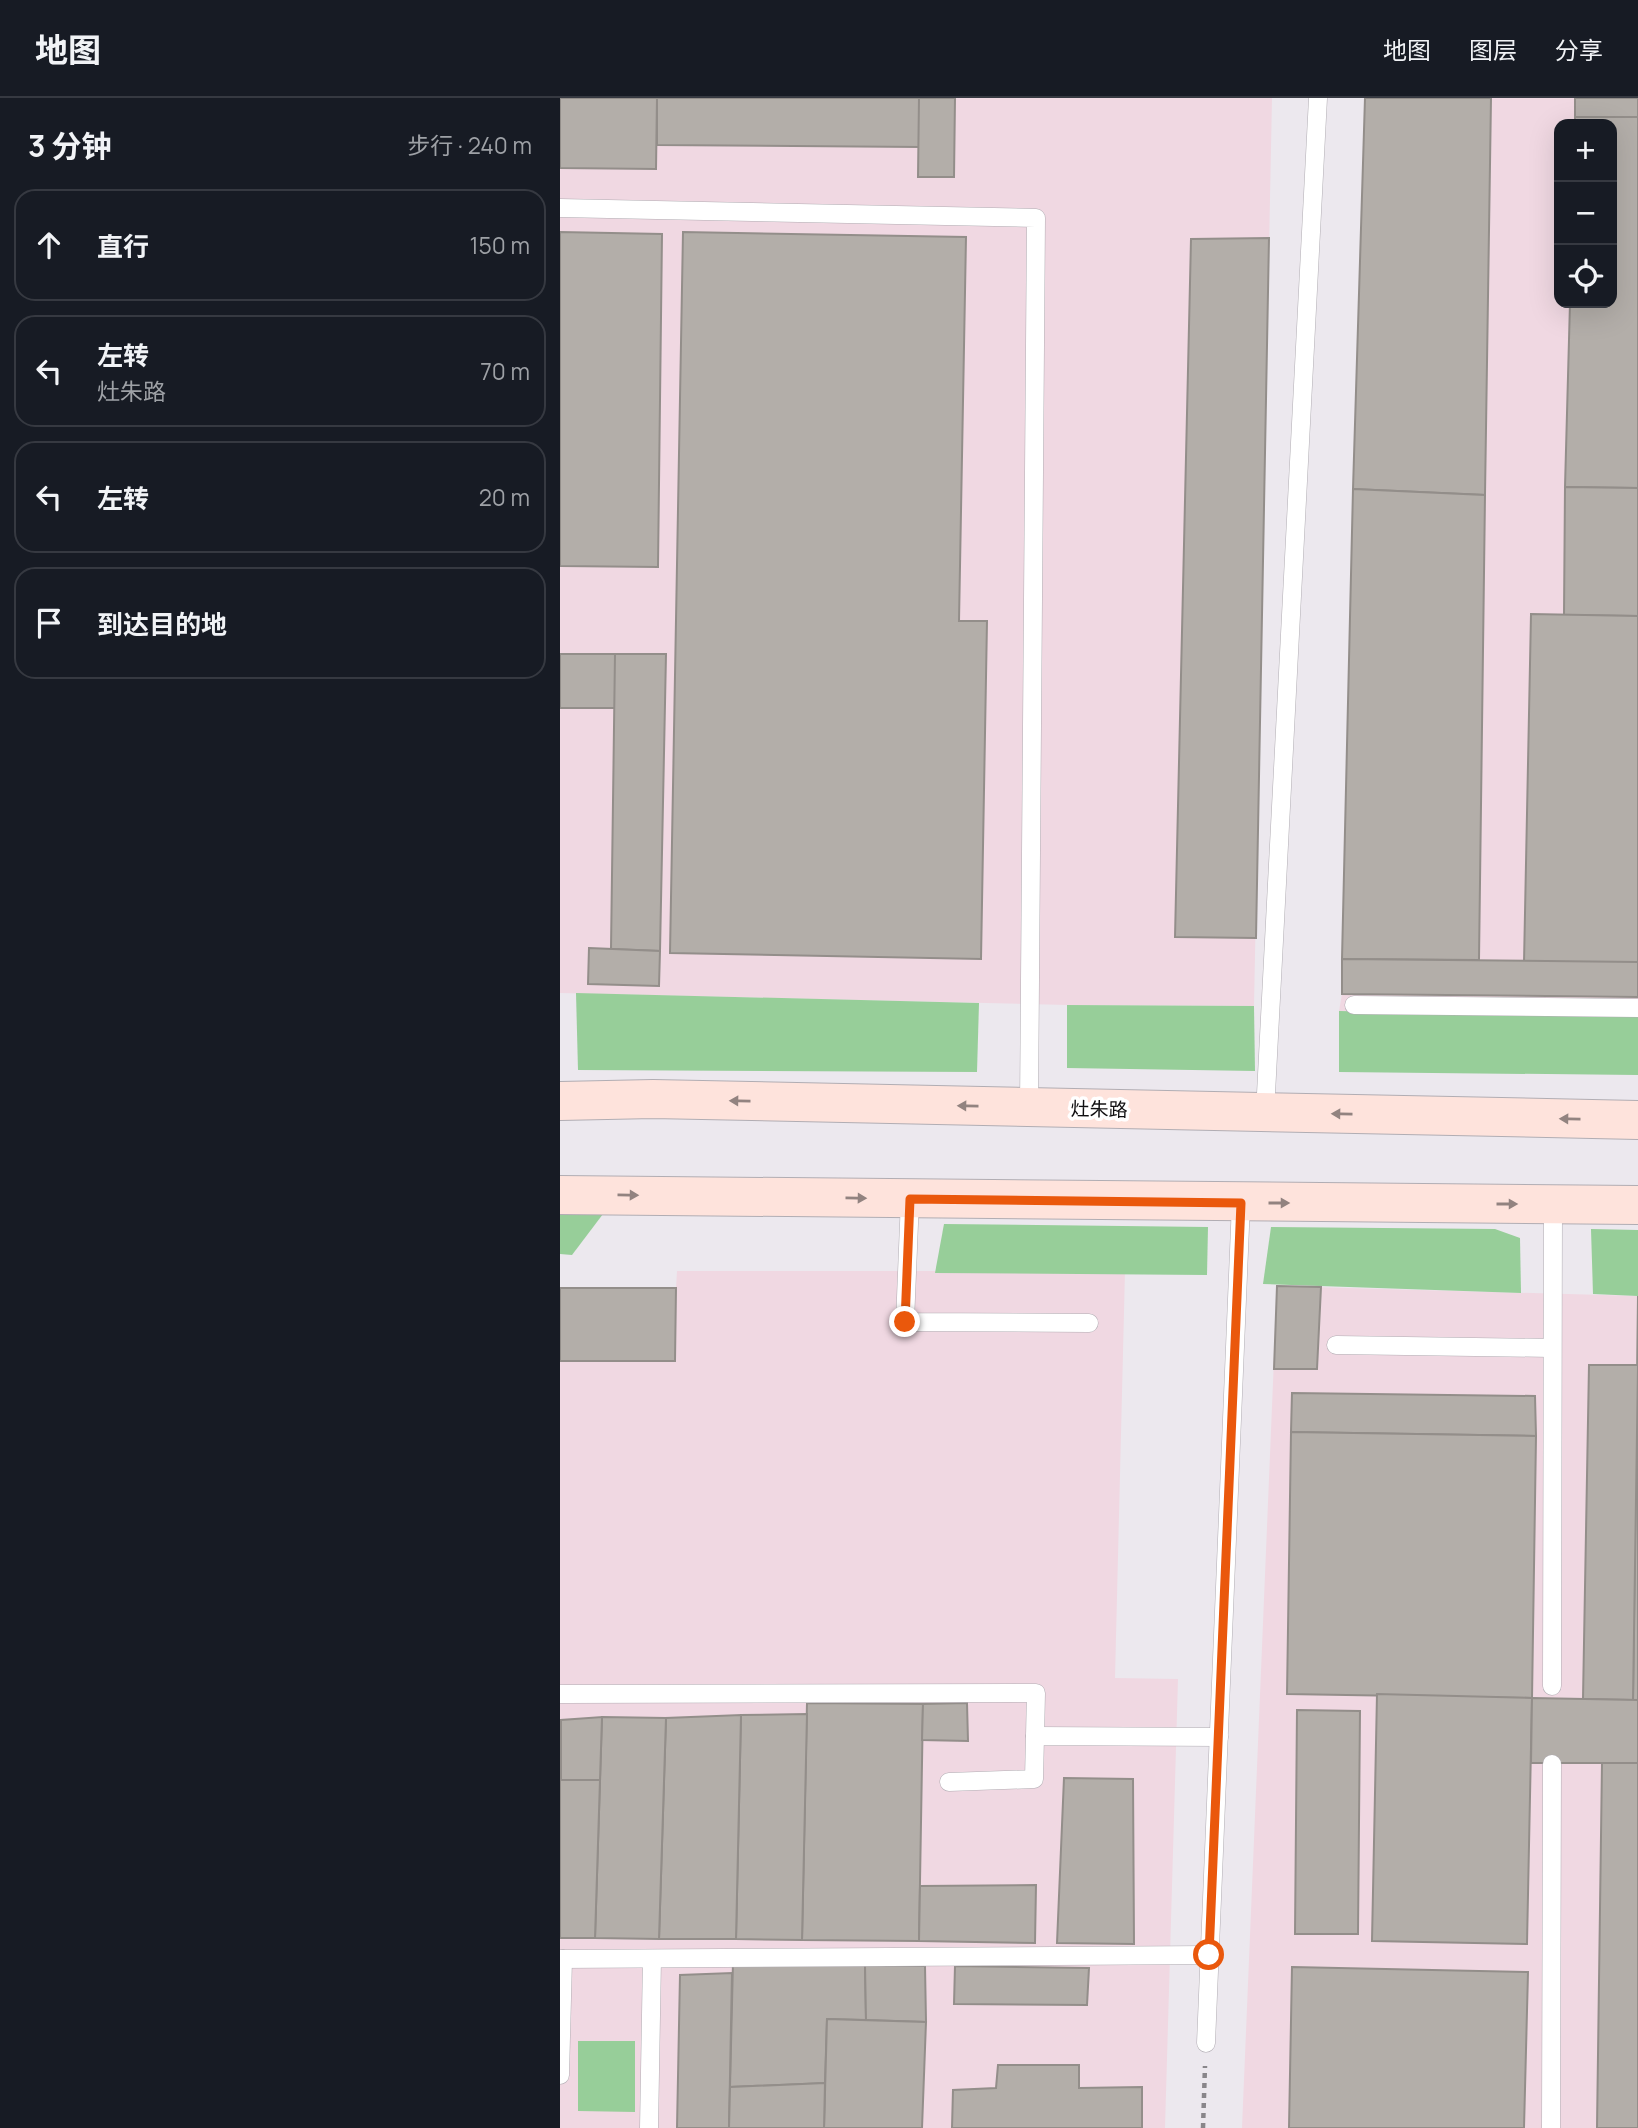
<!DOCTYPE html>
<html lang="zh">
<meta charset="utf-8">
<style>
:root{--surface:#171b24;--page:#242831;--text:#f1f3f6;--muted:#9ea1a6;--line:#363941}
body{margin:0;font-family:Manrope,"Noto Sans SC",sans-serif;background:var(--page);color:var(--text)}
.controls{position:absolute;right:21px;top:21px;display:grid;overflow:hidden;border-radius:14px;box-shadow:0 7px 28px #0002}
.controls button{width:63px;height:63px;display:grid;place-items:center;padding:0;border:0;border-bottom:2px solid var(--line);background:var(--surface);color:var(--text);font:35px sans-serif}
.stop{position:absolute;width:21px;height:21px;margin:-16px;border:5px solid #ea580c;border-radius:50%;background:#fff}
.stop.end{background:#ea580c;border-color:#fff;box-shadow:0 2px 7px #0008}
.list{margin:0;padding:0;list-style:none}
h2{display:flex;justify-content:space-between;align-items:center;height:91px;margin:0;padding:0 28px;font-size:30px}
h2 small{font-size:23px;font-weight:400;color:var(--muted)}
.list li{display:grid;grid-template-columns:46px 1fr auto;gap:21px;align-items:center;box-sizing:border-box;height:112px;margin:0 14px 14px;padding:0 14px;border:2px solid var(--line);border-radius:21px}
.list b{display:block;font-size:26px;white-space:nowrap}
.list p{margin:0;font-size:23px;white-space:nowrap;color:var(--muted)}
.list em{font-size:23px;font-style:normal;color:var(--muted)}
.icon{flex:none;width:38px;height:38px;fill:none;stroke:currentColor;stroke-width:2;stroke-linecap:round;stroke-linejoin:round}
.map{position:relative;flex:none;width:1078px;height:2030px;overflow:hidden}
header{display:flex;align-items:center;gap:42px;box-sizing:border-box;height:98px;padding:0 35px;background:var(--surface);border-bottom:2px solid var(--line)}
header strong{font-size:33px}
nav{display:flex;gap:38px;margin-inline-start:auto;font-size:24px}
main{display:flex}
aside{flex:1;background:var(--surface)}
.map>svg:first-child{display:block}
.commercial{fill:#f0d8e2;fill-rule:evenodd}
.green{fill:#97ce99}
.building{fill:#b3aea9;stroke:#938e8a;stroke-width:2}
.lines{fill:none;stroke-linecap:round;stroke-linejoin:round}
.service-casing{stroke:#b1adb3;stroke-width:19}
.secondary-casing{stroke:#b1adb3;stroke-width:40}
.path{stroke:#89868a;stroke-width:4.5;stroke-dasharray:5 5;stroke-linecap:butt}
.service{stroke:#fff;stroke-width:18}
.secondary{stroke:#fee3dc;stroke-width:38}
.oneway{fill:#928380}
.route{stroke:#ea580c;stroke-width:9}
.labels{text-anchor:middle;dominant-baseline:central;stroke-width:7;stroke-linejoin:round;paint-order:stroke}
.street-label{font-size:19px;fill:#0f0e10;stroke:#fff}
</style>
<header>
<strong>地图</strong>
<nav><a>地图</a><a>图层</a><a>分享</a></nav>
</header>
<main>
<aside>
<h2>3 分钟<small>步行 · 240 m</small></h2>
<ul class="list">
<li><svg class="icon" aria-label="ahead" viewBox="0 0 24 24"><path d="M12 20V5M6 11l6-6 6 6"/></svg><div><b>直行</b></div><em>150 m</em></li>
<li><svg class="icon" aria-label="left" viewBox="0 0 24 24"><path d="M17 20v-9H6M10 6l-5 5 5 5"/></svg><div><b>左转</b><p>灶朱路</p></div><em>70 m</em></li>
<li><svg class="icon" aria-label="left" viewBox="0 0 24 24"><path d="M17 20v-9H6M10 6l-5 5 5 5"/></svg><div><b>左转</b></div><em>20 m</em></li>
<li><svg class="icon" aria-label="arrive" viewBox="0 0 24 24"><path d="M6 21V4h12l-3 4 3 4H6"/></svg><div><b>到达目的地</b></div></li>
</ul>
</aside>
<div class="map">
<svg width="1078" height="2030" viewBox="0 0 1078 2030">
<rect width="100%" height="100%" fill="#ece8ee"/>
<g class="commercial">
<path d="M 0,0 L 712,0 L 694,908 L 507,907 L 0,895 Z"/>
<path d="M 805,0 L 1078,0 L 1078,919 L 779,913 L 782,896 L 793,391 ZM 999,26 L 1052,26 L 1052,205 L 999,205 Z"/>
<path d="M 117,1173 L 565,1173 L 555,1580 L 618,1581 L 605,2030 L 0,2030 L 0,1190 L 116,1190 Z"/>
<path d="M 717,1188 L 1078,1198 L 1078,2030 L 682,2030 Z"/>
</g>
<g class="green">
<path d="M 16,895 L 419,905 L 417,974 L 18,972 Z"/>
<path d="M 507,907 L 694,908 L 695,973 L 507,970 Z"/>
<path d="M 779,913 L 1078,919 L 1078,977 L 779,974 Z"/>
<path d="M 43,1116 L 12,1157 L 0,1156 L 0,1117 Z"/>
<path d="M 384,1126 L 648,1129 L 647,1177 L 375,1175 Z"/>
<path d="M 711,1129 L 935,1131 L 960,1140 L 961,1195 L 703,1186 Z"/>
<path d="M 1031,1131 L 1078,1132 L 1078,1198 L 1033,1196 Z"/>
<path d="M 18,1943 L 75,1943 L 75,2014 L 18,2013 Z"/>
</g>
<g class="building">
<path d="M 0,0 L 97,0 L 96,71 L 0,70 Z"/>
<path d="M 97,0 L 359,0 L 359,49 L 97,47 Z"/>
<path d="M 359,0 L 395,0 L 394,79 L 358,79 Z"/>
<path d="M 805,0 L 931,0 L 925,397 L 793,391 Z"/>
<rect x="1015" y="0" width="63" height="19"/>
<path d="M 1015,19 L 1078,19 L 1078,390 L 1005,389 L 1010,205 L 1052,205 L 1052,26 L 1015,26 Z"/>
<path d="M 0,134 L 102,136 L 98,469 L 0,468 Z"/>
<path d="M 123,134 L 406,139 L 399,523 L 427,523 L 421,861 L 110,855 Z"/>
<path d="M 709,140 L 696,840 L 615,839 L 631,141 Z"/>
<path d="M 1005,389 L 1078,390 L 1078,518 L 1004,517 Z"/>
<path d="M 793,391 L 925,397 L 919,862 L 782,861 Z"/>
<path d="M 971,516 L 1078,518 L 1078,866 L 964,865 Z"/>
<rect x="0" y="556" width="55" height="54"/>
<path d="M 55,556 L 106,556 L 100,853 L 51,851 Z"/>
<path d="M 29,850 L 100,853 L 99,888 L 28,886 Z"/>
<path d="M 782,861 L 1078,864 L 1078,899 L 782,896 Z"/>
<path d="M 717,1188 L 761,1189 L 757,1271 L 714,1271 Z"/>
<path d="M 0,1190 L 116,1190 L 115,1263 L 0,1263 Z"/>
<path d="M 1078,1198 L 1078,1602 L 1073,1602 Z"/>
<path d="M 1029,1267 L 1078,1267 L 1073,1602 L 1023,1601 Z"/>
<path d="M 732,1295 L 975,1298 L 976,1338 L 731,1334 Z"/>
<path d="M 731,1334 L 976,1338 L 972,1600 L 727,1596 Z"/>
<path d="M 817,1596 L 972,1600 L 967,1846 L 812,1843 Z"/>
<path d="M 972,1600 L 1078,1602 L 1078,1665 L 971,1665 Z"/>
<path d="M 247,1605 L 363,1606 L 359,1843 L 242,1842 Z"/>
<path d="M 407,1605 L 408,1643 L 362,1642 L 363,1606 Z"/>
<path d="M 737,1612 L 800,1613 L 798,1836 L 735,1836 Z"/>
<path d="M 247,1616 L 242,1842 L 176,1841 L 181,1617 Z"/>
<path d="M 181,1617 L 176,1841 L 99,1841 L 106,1620 Z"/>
<path d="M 42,1619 L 106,1620 L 99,1841 L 35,1840 Z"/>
<path d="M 42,1619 L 40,1682 L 1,1682 L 1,1622 Z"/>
<path d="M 1042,1665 L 1078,1665 L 1078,2030 L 1037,2030 Z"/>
<path d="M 504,1680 L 573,1681 L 574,1846 L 497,1845 Z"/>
<path d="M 0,1682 L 40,1682 L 35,1840 L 0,1840 Z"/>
<path d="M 476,1787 L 475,1845 L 359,1843 L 360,1788 Z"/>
<path d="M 173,1864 L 305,1867 L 306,1922 L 267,1921 L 265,1985 L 170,1989 Z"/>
<path d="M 305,1867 L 365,1868 L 366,1924 L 306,1922 Z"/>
<path d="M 395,1868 L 529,1870 L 527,1907 L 394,1906 Z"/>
<path d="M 732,1869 L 968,1874 L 964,2030 L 729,2030 Z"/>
<path d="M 172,1875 L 169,2030 L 117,2030 L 120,1877 Z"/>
<path d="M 267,1921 L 366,1924 L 362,2030 L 264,2030 Z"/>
<path d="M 438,1967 L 519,1967 L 519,1990 L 582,1989 L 582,2030 L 392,2030 L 393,1992 L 436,1990 Z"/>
<path d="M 265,1985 L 264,2030 L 169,2030 L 170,1989 Z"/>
</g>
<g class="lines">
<defs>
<g id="service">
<path d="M 0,110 L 476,120 L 469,1009"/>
<path d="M 794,907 L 1078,910"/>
<path d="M 705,1015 L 758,0"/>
<path d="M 350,1101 L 345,1224 L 529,1225"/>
<path d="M 776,1247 L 992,1250"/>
<path d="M 992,1588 L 993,1107"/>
<path d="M 0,1596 L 476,1595 L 475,1638"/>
<path d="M 389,1684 L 474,1681 L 475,1638 L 659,1639"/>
<path d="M 0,1861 L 649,1857"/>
<path d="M 646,1945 L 681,1105"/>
<path d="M 0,1977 L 3,1861"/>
<path d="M 89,2030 L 92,1861"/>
<path d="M 991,2030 L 992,1666"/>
</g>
<g id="secondary">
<path d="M 0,1003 L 93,1001 L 1078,1022"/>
<path d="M 0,1097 L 1078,1107"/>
</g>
</defs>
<use href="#service" class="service-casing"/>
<use href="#secondary" class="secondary-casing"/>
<path class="path" d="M 643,2030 L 645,1968"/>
<use href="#service" class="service"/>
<use href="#secondary" class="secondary"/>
</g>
<defs><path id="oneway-solid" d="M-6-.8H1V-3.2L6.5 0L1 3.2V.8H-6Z" transform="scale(1.75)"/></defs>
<g class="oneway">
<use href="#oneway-solid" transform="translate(180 1003) rotate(-179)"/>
<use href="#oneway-solid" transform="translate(408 1008) rotate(-179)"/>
<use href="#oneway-solid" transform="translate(782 1016) rotate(-179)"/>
<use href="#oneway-solid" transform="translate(1010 1021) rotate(-179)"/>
<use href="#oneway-solid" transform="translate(68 1097) rotate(1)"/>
<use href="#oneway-solid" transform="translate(296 1100) rotate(1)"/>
<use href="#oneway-solid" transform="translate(719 1105)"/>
<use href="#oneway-solid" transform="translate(947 1106)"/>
</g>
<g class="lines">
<path class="route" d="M 345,1224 L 350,1101 L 681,1105 L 649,1857"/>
</g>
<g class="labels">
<g class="street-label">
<text transform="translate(539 1011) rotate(1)">灶朱路</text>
</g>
</g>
</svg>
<div class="controls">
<button>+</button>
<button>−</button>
<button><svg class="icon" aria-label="locate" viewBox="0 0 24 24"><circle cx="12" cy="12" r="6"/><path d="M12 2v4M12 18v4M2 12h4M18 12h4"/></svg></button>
</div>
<div class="stop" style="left:649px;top:1857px"></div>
<div class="stop end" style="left:345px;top:1224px"></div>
</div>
</main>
